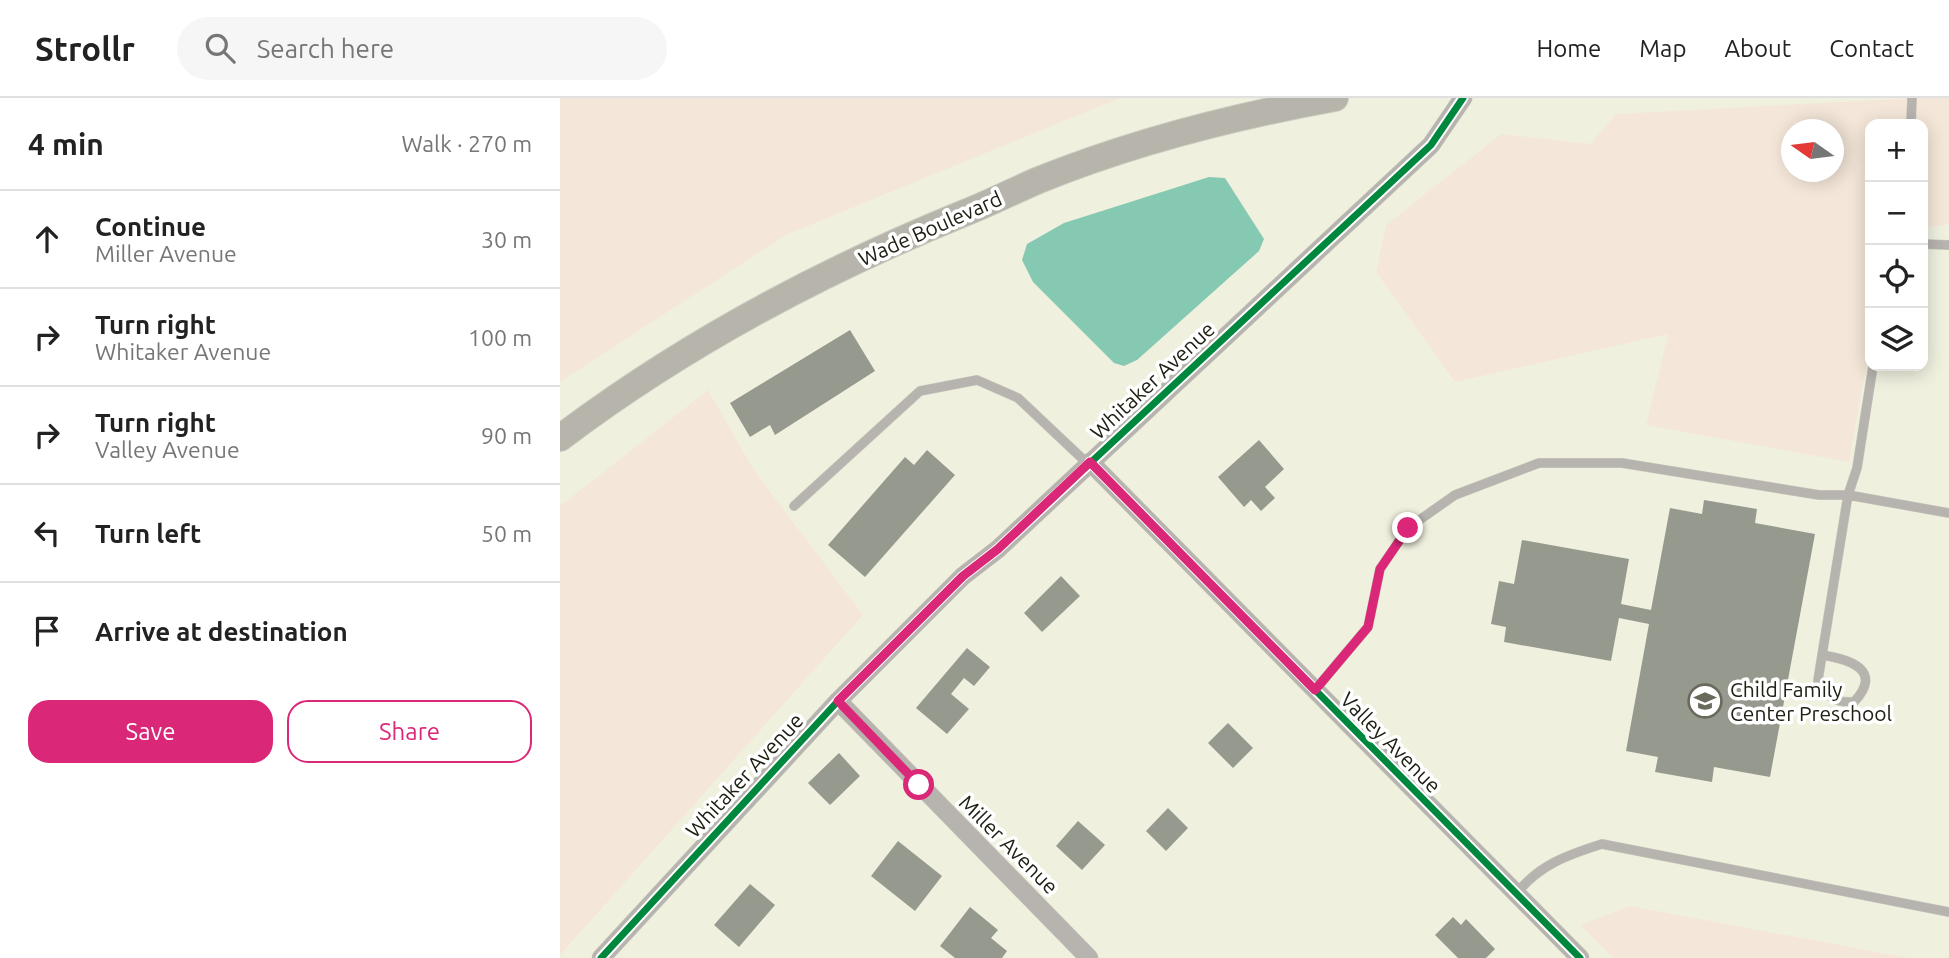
<!DOCTYPE html>
<meta charset="utf-8">
<style>
:root{--surface:#fff;--page:#f6f6f6;--text:#222;--muted:#767676;--line:#e0e0e0;--accent:#db2777}
body{margin:0;font-family:Ubuntu,sans-serif;background:var(--page);color:var(--text)}
.controls{position:absolute;right:21px;top:21px;display:grid;overflow:hidden;border-radius:14px;box-shadow:0 4px 18px #0003}
.controls button{width:63px;height:63px;display:grid;place-items:center;padding:0;border:0;border-bottom:2px solid var(--line);background:var(--surface);color:var(--text);font:35px sans-serif}
.compass{position:absolute;left:1221px;top:21px;width:63px;height:63px;border-radius:50%;background:var(--surface);box-shadow:0 4px 18px #0003;rotate:284deg}
.stop{position:absolute;width:21px;height:21px;margin:-16px;border:5px solid #db2777;border-radius:50%;background:#fff}
.stop.end{background:#db2777;border-color:#fff;box-shadow:0 2px 7px #0008}
.list{margin:0;padding:0;list-style:none}
h2{display:flex;justify-content:space-between;align-items:center;height:91px;margin:0;padding:0 28px;font-size:30px}
h2 small{font-size:23px;font-weight:400;color:var(--muted)}
.list li{display:grid;grid-template-columns:46px 1fr auto;gap:21px;align-items:center;box-sizing:border-box;height:98px;padding:0 28px;border-top:2px solid var(--line)}
.list b{display:block;font-size:26px;white-space:nowrap}
.list p{margin:0;font-size:23px;white-space:nowrap;color:var(--muted)}
.list em{font-size:23px;font-style:normal;color:var(--muted)}
.actions{display:flex;gap:14px;padding:21px 28px}
.actions a{flex:1;padding:16px 0;border:2px solid var(--accent);border-radius:21px;text-align:center;font-size:24px;color:var(--accent)}
.actions .main{background:var(--accent);color:#fff}
.icon{flex:none;width:38px;height:38px;fill:none;stroke:currentColor;stroke-width:2;stroke-linecap:round;stroke-linejoin:round}
.map{position:relative;flex:none;width:1389px;height:860px;overflow:hidden}
header{display:flex;align-items:center;gap:42px;box-sizing:border-box;height:98px;padding:0 35px;background:var(--surface);border-bottom:2px solid var(--line)}
header strong{font-size:33px}
nav{display:flex;gap:38px;margin-inline-start:auto;font-size:24px}
.search{width:490px;height:63px;background:var(--page);display:flex;align-items:center;gap:18px;box-sizing:border-box;padding:0 24px;border-radius:38px;color:var(--muted);font-size:26px}
main{display:flex}
aside{flex:1;background:var(--surface)}
.map>svg:first-child{display:block}
.green{fill:#f4e7d9;fill-rule:evenodd}
.water{fill:#86c9b2}
.building{fill:#969a8e}
.lines{fill:none;stroke-linecap:round;stroke-linejoin:round}
.service-casing{stroke:#cdcdc0;stroke-width:10}
.minor-casing{stroke:#cdcdc0;stroke-width:19}
.secondary-casing{stroke:#cdcdc0;stroke-width:28}
.service{stroke:#b7b4af;stroke-width:9}
.minor{stroke:#b7b4af;stroke-width:18}
.secondary{stroke:#b6b4ab;stroke-width:26}
.cycleway-casing{stroke:#fff;stroke-width:11}
.cycleway{stroke:#00873e;stroke-width:7}
.route{stroke:#db2777;stroke-width:9}
.labels{text-anchor:middle;dominant-baseline:central;stroke-width:7;stroke-linejoin:round;paint-order:stroke}
.street-label{font-size:21px;fill:#202015;stroke:#fff}
.poi-label{font-size:21px;fill:#202015;stroke:#fff;text-anchor:start}
</style>
<header>
<strong>Strollr</strong>
<div class="search"><svg class="icon" aria-label="search" viewBox="0 0 24 24"><circle cx="10" cy="10" r="6"/><path d="M15 15l6 6"/></svg>Search here</div>
<nav><a>Home</a><a>Map</a><a>About</a><a>Contact</a></nav>
</header>
<main>
<aside>
<h2>4 min<small>Walk · 270 m</small></h2>
<ul class="list">
<li><svg class="icon" aria-label="ahead" viewBox="0 0 24 24"><path d="M12 20V5M6 11l6-6 6 6"/></svg><div><b>Continue</b><p>Miller Avenue</p></div><em>30 m</em></li>
<li><svg class="icon" aria-label="right" viewBox="0 0 24 24"><path d="M7 20v-9h11M14 6l5 5-5 5"/></svg><div><b>Turn right</b><p>Whitaker Avenue</p></div><em>100 m</em></li>
<li><svg class="icon" aria-label="right" viewBox="0 0 24 24"><path d="M7 20v-9h11M14 6l5 5-5 5"/></svg><div><b>Turn right</b><p>Valley Avenue</p></div><em>90 m</em></li>
<li><svg class="icon" aria-label="left" viewBox="0 0 24 24"><path d="M17 20v-9H6M10 6l-5 5 5 5"/></svg><div><b>Turn left</b></div><em>50 m</em></li>
<li><svg class="icon" aria-label="arrive" viewBox="0 0 24 24"><path d="M6 21V4h12l-3 4 3 4H6"/></svg><div><b>Arrive at destination</b></div></li>
</ul>
<div class="actions"><a class="main">Save</a><a>Share</a></div>
</aside>
<div class="map">
<svg width="1389" height="860" viewBox="0 0 1389 860">
<rect width="100%" height="100%" fill="#f0f0df"/>
<g class="green">
<path d="M 0,0 L 560,0 L 226,137 L 0,284 Z"/>
<path d="M 1355,0 L 1389,0 L 1389,126 L 1363,130 L 1363,26 L 1310,26 L 1310,247 L 1289,364 L 1086,327 L 1108,236 L 895,284 L 816,174 L 826,127 L 941,36 L 1030,46 L 1056,16 ZM 1232,32 L 1274,32 L 1274,74 L 1232,74 Z"/>
<path d="M 148,292 L 194,372 L 303,517 L 0,857 L 0,408 Z"/>
<path d="M 1070,808 L 1349,860 L 1053,860 L 1020,827 Z"/>
</g>
<path class="water" d="M 649,79 L 665,80 L 704,141 L 699,153 L 577,262 L 564,268 L 554,265 L 473,184 L 462,162 L 467,146 L 504,125 Z"/>
<g class="building">
<path d="M 290,232 L 315,273 L 215,337 L 210,327 L 190,339 L 170,305 Z"/>
<path d="M 699,342 L 724,371 L 705,389 L 715,400 L 701,413 L 691,402 L 684,409 L 658,379 Z"/>
<path d="M 367,352 L 395,377 L 305,479 L 268,447 L 345,359 L 354,367 Z"/>
<path d="M 1144,402 L 1197,411 L 1195,425 L 1255,436 L 1210,679 L 1154,669 L 1152,684 L 1095,674 L 1098,659 L 1066,653 L 1089,526 L 1059,520 L 1051,563 L 944,544 L 946,529 L 931,526 L 939,483 L 954,486 L 962,442 L 1069,461 L 1061,506 L 1091,512 L 1110,410 L 1142,416 Z"/>
<path d="M 501,478 L 520,498 L 482,534 L 464,515 Z"/>
<path d="M 407,550 L 430,569 L 414,588 L 404,580 L 391,596 L 409,611 L 387,636 L 356,610 Z"/>
<path d="M 668,625 L 693,650 L 673,670 L 648,645 Z"/>
<path d="M 279,655 L 300,678 L 270,707 L 248,685 Z"/>
<path d="M 608,710 L 628,730 L 606,753 L 586,733 Z"/>
<path d="M 518,723 L 545,747 L 522,772 L 496,748 Z"/>
<path d="M 338,743 L 382,778 L 355,813 L 311,778 Z"/>
<path d="M 190,786 L 215,807 L 179,849 L 154,827 Z"/>
<path d="M 410,809 L 438,832 L 431,840 L 447,853 L 442,860 L 395,860 L 380,848 Z"/>
<path d="M 893,819 L 901,827 L 906,821 L 935,851 L 926,860 L 898,860 L 875,837 Z"/>
</g>
<g class="lines">
<defs>
<g id="service">
<path d="M 1351,26 L 1352,0"/>
<path d="M 1363,146 L 1389,147"/>
<path d="M 234,408 L 360,293 L 417,282 L 458,300 L 528,366"/>
<path d="M 1262,557 C 1289,561 1324,572 1294,604 C 1275,605 1266,599 1258,582 L 1288,397 L 1389,415"/>
<path d="M 755,592 L 808,529 L 820,471 L 848,430 L 895,397 L 979,365 L 1062,365 L 1259,397 L 1288,397 L 1297,370 L 1313,268"/>
<path d="M 956,796 C 979,767 1007,757 1042,746 L 1389,814"/>
</g>
<g id="minor">
<path d="M 530,364 L 1020,860"/>
<path d="M 278,603 L 529,860"/>
<path d="M 41,860 L 278,603 L 403,478 L 438,451 L 871,47 L 903,0"/>
</g>
<path id="secondary" d="M 0,340 C 122,248 260,174 402,116 C 428,106 453,93 479,82 C 573,44 676,18 775,0"/>
</defs>
<use href="#service" class="service-casing"/>
<use href="#minor" class="minor-casing"/>
<use href="#secondary" class="secondary-casing"/>
<use href="#service" class="service"/>
<use href="#minor" class="minor"/>
<use href="#secondary" class="secondary"/>
<defs>
<g id="cycleway">
<path d="M 530,364 L 1020,860"/>
<path d="M 41,860 L 278,603 L 403,478 L 438,451 L 871,47 L 903,0"/>
</g>
</defs>
<use href="#cycleway" class="cycleway-casing"/>
<use href="#cycleway" class="cycleway"/>
</g>
<g class="lines">
<path class="route" d="M 359,687 L 278,603 L 403,478 L 438,451 L 530,364 L 755,592 L 808,529 L 820,471 L 848,430"/>
</g>
<defs>
<symbol id="school-ring" viewBox="-11 -11 22 22"><circle r="9.5" fill="#fff" stroke="#69695c" stroke-width="1.5"/><path d="M0-5L7-2L0 1L-7-2ZM-4 1L0 2.5L4 1V4Q0 6-4 4Z" fill="#69695c"/></symbol>
</defs>
<g fill-rule="evenodd">
<use href="#school-ring" x="1126" y="584" width="38" height="38"/>
</g>
<g class="labels">
<g class="street-label">
<text transform="translate(370 130) rotate(-24)">Wade Boulevard</text>
<text transform="translate(592 282) rotate(-43)">Whitaker Avenue</text>
<text transform="translate(831 644) rotate(45)">Valley Avenue</text>
<text transform="translate(184 677) rotate(-47)">Whitaker Avenue</text>
<text transform="translate(449 746) rotate(45)">Miller Avenue</text>
</g>
<g class="poi-label">
<text x="1170" y="591">Child Family<tspan x="1170" dy="24">Center Preschool</tspan></text>
</g>
</g>
</svg>
<div class="controls">
<button>+</button>
<button>−</button>
<button><svg class="icon" aria-label="locate" viewBox="0 0 24 24"><circle cx="12" cy="12" r="6"/><path d="M12 2v4M12 18v4M2 12h4M18 12h4"/></svg></button>
<button><svg class="icon" aria-label="layers" viewBox="0 0 24 24"><path d="M12 4l9 5-9 5-9-5zM3 14l9 5 9-5"/></svg></button>
</div>
<svg class="compass" viewBox="-18 -18 36 36"><path d="M0-13l5 13h-10z" fill="#e53935"/><path d="M0 13l5-13h-10z" fill="#767676"/></svg>
<div class="stop" style="left:359px;top:687px"></div>
<div class="stop end" style="left:848px;top:430px"></div>
</div>
</main>
